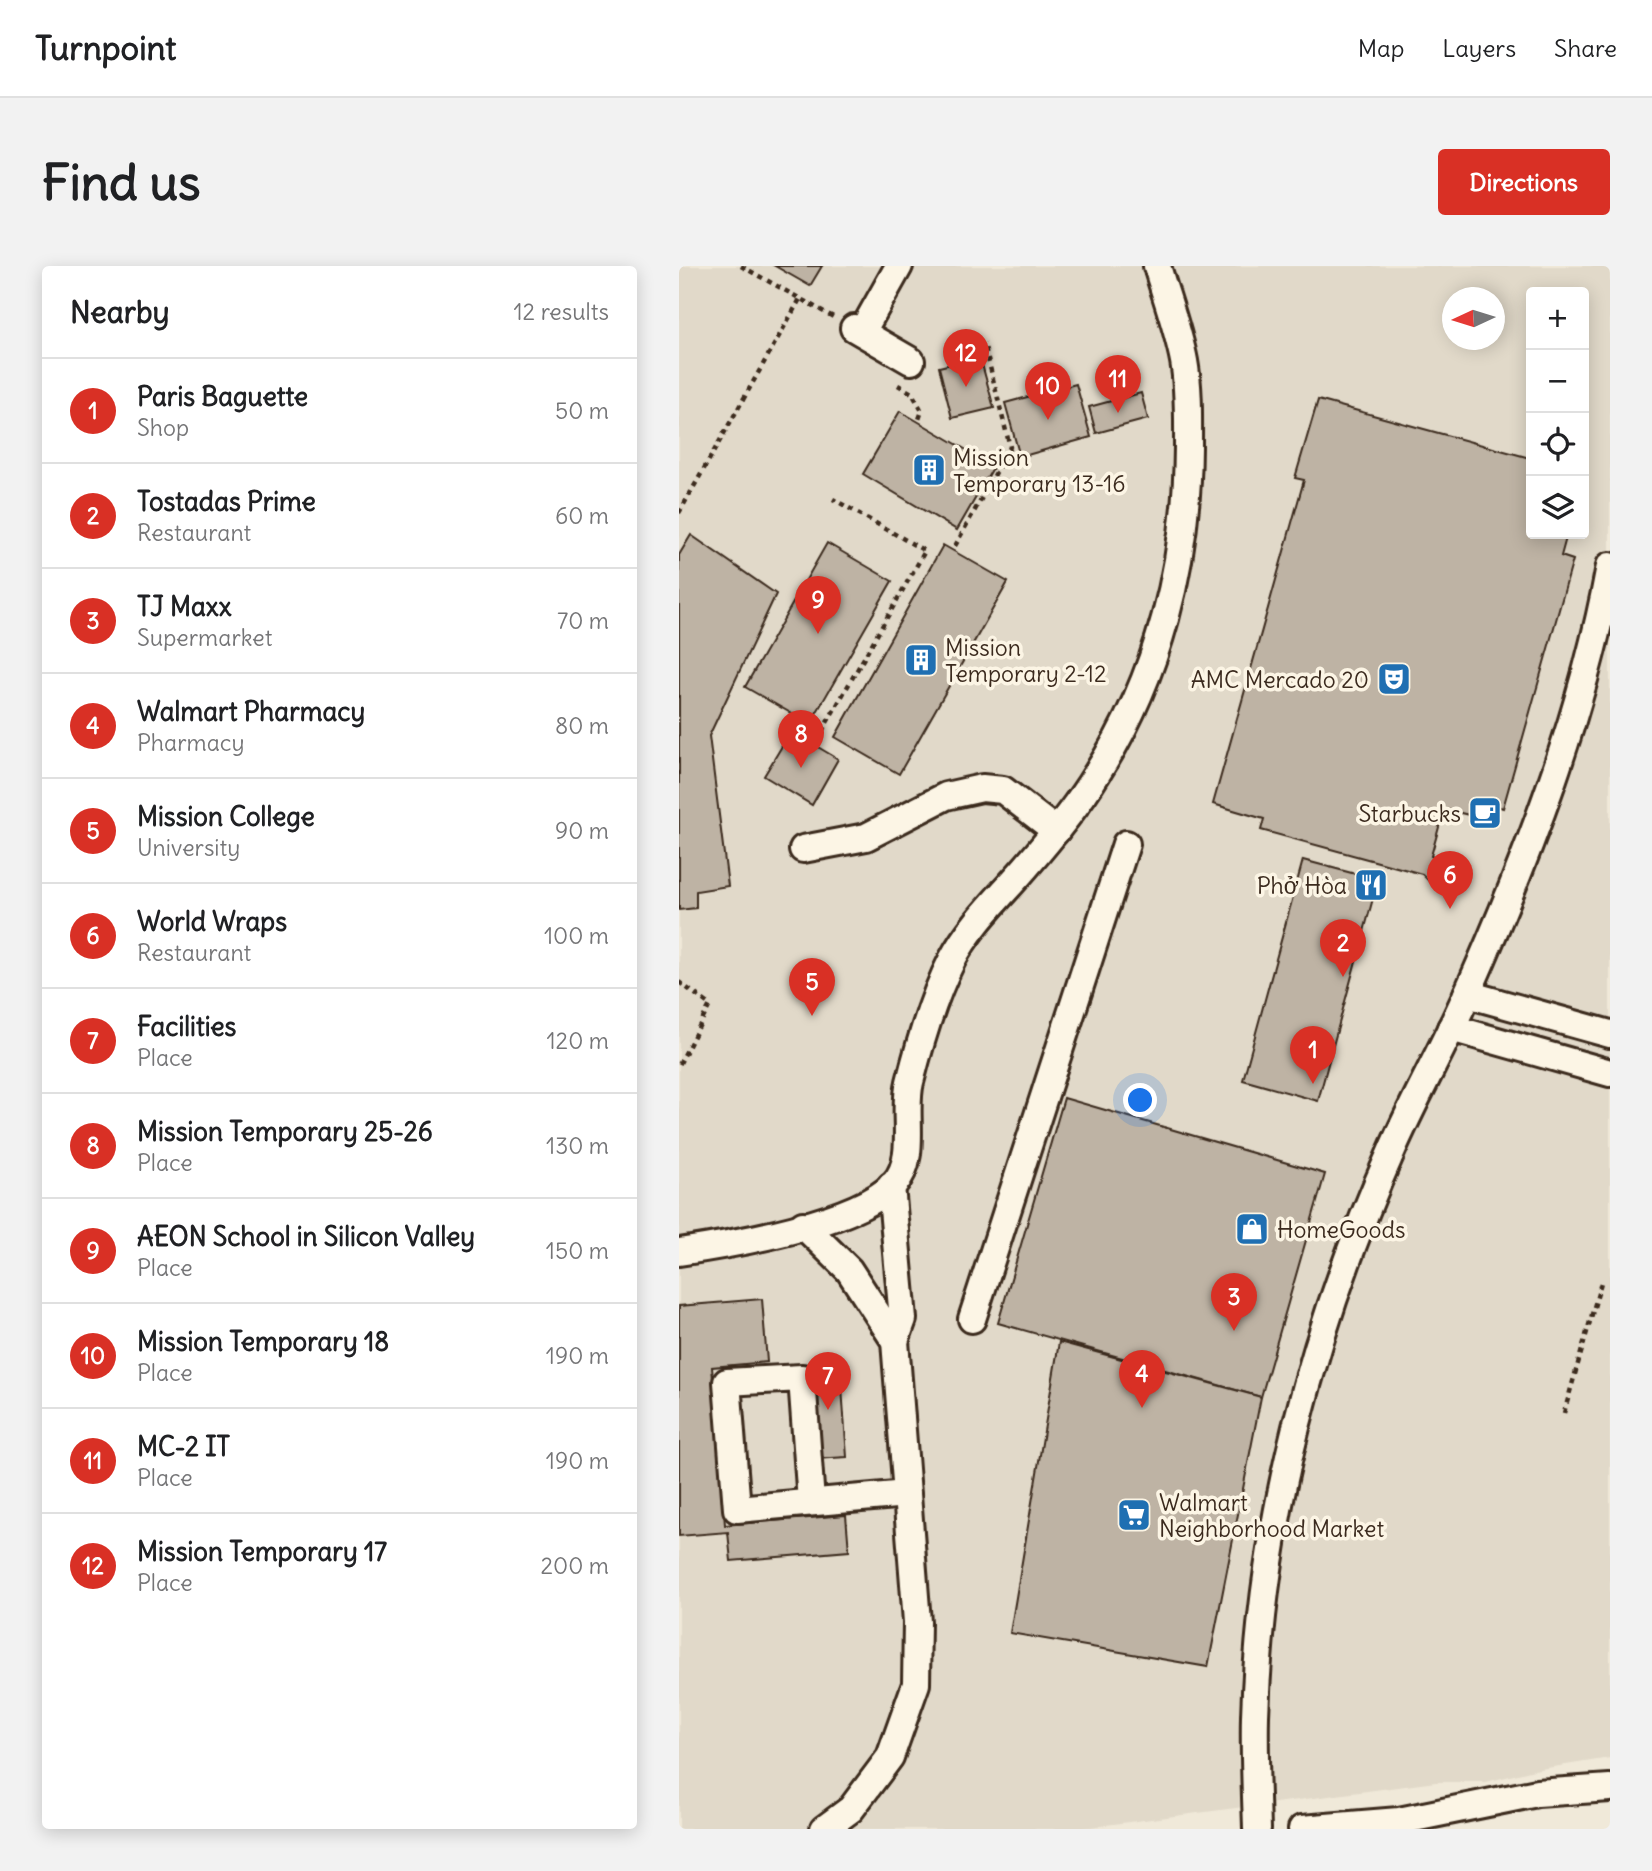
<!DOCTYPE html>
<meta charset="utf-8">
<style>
:root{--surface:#fff;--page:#f2f2f2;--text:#202124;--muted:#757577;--line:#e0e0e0;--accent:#d93025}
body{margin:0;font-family:Delius,sans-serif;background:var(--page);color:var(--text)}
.controls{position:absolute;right:21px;top:21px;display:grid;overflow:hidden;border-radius:7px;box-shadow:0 4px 18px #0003}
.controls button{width:63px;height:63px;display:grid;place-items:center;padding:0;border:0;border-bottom:2px solid var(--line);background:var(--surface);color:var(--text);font:35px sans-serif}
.compass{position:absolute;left:763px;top:21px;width:63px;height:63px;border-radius:50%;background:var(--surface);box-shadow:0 4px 18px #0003;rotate:266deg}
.you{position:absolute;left:462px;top:835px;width:24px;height:24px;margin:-18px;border:5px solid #fff;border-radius:50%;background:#1a73e8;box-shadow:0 0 0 10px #1a73e833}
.badge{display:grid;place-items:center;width:46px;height:46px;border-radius:50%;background:var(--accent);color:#fff;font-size:23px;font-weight:700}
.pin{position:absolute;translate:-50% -58px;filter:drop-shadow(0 2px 4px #0008)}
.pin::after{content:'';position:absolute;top:37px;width:24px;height:21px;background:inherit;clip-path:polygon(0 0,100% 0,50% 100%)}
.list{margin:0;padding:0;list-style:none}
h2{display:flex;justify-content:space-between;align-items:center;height:91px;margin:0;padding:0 28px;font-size:30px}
h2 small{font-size:23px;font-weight:400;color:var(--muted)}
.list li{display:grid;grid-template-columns:46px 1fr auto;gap:21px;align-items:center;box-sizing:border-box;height:105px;padding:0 28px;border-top:2px solid var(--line)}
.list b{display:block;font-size:26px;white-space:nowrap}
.list p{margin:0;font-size:23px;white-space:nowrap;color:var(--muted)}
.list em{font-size:23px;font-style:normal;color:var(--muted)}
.icon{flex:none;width:38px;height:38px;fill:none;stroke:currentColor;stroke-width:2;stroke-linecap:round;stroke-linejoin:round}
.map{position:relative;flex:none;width:931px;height:1563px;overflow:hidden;border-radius:7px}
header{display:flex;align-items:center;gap:42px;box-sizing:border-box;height:98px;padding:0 35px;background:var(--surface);border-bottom:2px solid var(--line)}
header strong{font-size:33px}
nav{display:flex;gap:38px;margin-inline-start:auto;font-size:24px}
.intro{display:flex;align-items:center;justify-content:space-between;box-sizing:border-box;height:168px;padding:0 42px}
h1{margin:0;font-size:49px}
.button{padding:18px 32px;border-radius:7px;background:var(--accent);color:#fff;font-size:24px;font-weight:700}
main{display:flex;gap:42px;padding:0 42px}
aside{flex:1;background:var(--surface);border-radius:7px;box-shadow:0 4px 18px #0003}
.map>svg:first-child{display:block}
.built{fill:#e1d9c9;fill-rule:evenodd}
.building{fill:#beb3a4;stroke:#3b2a1e;stroke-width:2}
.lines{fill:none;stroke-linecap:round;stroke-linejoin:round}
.minor-casing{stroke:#3b2a1e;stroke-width:32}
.path{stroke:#3b2a1e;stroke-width:4.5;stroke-dasharray:5 5;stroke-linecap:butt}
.minor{stroke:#fcf5e5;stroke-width:26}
.labels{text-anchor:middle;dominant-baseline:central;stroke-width:7;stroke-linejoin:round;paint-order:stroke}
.poi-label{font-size:23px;fill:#3b2a1e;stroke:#fcf5e5;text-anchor:start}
</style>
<header>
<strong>Turnpoint</strong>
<nav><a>Map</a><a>Layers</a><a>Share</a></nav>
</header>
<div class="intro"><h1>Find us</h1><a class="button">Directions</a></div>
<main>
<aside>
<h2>Nearby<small>12 results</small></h2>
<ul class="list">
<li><span class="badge">1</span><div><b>Paris Baguette</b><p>Shop</p></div><em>50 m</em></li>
<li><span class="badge">2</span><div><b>Tostadas Prime</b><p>Restaurant</p></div><em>60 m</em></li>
<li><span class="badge">3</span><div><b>TJ Maxx</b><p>Supermarket</p></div><em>70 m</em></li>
<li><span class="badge">4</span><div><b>Walmart Pharmacy</b><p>Pharmacy</p></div><em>80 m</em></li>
<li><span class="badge">5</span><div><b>Mission College</b><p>University</p></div><em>90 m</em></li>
<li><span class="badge">6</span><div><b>World Wraps</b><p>Restaurant</p></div><em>100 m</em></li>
<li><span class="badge">7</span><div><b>Facilities</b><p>Place</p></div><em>120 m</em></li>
<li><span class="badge">8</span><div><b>Mission Temporary 25-26</b><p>Place</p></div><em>130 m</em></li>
<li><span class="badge">9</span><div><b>AEON School in Silicon Valley</b><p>Place</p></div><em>150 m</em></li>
<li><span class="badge">10</span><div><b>Mission Temporary 18</b><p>Place</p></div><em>190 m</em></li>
<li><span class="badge">11</span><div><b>MC-2 IT</b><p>Place</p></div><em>190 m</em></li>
<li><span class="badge">12</span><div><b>Mission Temporary 17</b><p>Place</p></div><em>200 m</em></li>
</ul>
</aside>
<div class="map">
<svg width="931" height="1563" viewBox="0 0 931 1563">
<rect width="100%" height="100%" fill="#f0e9d9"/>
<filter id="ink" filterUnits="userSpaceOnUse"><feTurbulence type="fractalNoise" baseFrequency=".0143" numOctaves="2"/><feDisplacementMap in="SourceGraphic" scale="14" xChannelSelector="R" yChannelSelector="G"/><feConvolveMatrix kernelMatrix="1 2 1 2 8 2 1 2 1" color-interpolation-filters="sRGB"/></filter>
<g filter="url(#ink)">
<path class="built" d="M 0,0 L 931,0 L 931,1492 L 855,1504 L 807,1516 L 757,1516 L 396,1563 L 0,1563 ZM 852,26 L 905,26 L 905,268 L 852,268 ZM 774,32 L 816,32 L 816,74 L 774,74 Z"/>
<g class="building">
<path d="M 96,0 L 143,0 L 131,20 Z"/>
<path d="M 301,91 L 315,142 L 273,152 L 260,101 Z"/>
<path d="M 397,118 L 412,171 L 341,191 L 326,137 Z"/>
<path d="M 462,127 L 469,153 L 417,167 L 410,141 Z"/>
<path d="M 639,134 L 851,192 L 852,268 L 888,268 L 882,290 L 894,294 L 824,542 L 795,533 L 790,549 L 765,543 L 752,590 L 758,593 L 751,616 L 743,608 L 582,564 L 585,553 L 534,538 L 625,214 L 616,212 Z"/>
<path d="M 221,145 L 315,200 L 278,264 L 184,208 Z"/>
<path d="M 12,269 L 97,328 L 30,470 L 49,620 L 17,625 L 17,642 L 0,644 L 0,289 Z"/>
<path d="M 148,277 L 213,315 L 131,458 L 66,421 Z"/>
<path d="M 264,279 L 329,316 L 220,508 L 156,471 Z"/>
<path d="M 112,465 L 159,493 L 133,539 L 85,510 Z"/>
<path d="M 624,594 L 699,614 L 639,835 L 564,814 Z"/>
<path d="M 385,832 L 646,908 L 582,1131 L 319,1057 Z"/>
<path d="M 83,1033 L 88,1096 L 33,1101 L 46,1259 L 167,1249 L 170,1285 L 52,1295 L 49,1266 L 0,1270 L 0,1040 Z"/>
<path d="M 380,1076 L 582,1131 L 529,1401 L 331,1367 Z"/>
<path d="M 161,1094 L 168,1191 L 137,1193 L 130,1096 Z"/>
</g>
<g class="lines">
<defs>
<g id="minor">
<path d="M 175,62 L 232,95"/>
<path d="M 183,66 L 220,0"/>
<path d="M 124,583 L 187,571 L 267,530 L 303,522 L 324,524 L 377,565"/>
<path d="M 788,728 L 931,768"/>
<path d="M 772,762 L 931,807"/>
<path d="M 212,920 L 224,1053 L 216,1075"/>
<path d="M 124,959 L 170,1004 L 216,1075 L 238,1356 L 237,1418 L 211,1491 L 172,1543 L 145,1563"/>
<path d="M 0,986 C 54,978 178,957 215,918 C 239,892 223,847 231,816 C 241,776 254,731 273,694 C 291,659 321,631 346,602 C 371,573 397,542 417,509 C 480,411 508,297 509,181 C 509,153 510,123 505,95 C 499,63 487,31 478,0"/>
<path d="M 293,1053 L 447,578"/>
<path d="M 132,1236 L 123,1112 L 48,1116 L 58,1243 L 228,1228"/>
<path d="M 578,1563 C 577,1526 575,1487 576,1450 C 582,1256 634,1061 713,884 C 736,831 765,781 788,728 C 849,590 904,449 931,300"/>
<path d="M 623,1563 L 720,1555 L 858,1527 L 931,1522"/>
</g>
</defs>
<use href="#minor" class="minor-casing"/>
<g class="path">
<path d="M 62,0 L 156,52"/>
<path d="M 219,119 L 233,127 L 243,145 L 239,156"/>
<path d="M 0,247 L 121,33"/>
<path d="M 276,280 L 331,181 L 305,77"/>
<path d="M 138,474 L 246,285 L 154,233"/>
<path d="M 0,716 L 31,739 L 0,799"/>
<path d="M 885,1147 L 923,1013"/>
</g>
<use href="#minor" class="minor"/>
</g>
</g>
<defs>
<symbol id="building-square" viewBox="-11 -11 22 22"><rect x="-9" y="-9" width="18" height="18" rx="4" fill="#1f6fb2" stroke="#fcf5e5"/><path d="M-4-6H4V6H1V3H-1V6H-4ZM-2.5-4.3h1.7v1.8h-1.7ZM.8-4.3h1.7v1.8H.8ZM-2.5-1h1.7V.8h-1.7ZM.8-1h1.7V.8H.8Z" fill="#fff"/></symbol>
<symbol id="theatre-square" viewBox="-11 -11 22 22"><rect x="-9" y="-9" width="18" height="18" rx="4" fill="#1f6fb2" stroke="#fcf5e5"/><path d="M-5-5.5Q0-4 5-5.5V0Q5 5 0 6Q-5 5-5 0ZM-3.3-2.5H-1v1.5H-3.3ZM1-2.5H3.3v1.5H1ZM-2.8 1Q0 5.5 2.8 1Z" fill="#fff"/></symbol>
<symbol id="cafe-square" viewBox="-11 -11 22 22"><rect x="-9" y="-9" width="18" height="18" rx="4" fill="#1f6fb2" stroke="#fcf5e5"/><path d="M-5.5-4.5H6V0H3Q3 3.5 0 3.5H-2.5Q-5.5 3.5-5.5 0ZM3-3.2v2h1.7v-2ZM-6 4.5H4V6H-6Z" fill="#fff"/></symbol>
<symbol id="restaurant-square" viewBox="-11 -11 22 22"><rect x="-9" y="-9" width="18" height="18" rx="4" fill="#1f6fb2" stroke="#fcf5e5"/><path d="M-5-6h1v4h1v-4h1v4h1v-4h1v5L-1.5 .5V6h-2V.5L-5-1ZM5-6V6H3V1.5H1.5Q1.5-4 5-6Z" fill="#fff"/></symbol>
<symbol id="shop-square" viewBox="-11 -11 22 22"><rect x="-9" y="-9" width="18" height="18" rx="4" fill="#1f6fb2" stroke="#fcf5e5"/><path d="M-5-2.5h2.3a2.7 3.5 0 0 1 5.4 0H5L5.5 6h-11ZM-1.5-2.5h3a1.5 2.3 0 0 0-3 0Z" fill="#fff"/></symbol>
<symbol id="supermarket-square" viewBox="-11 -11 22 22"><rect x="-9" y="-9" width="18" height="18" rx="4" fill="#1f6fb2" stroke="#fcf5e5"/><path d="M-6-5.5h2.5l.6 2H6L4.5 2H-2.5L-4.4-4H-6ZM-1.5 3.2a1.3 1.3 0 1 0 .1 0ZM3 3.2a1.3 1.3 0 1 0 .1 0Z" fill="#fff"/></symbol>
</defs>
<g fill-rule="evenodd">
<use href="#building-square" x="231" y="185" width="38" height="38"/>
<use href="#building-square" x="223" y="375" width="38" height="38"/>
<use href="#theatre-square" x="696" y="394" width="38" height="38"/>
<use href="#cafe-square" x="787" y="528" width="38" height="38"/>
<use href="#restaurant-square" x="673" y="600" width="38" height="38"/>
<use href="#shop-square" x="554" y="944" width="38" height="38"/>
<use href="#supermarket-square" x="436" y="1230" width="38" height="38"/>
</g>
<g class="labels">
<g class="poi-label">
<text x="274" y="191">Mission<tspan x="274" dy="26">Temporary 13-16</tspan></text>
<text x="266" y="381">Mission<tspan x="266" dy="26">Temporary 2-12</tspan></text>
<text x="690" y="413" text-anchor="end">AMC Mercado 20</text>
<text x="782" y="547" text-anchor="end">Starbucks</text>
<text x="668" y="619" text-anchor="end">Phở Hòa</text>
<text x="598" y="963">HomeGoods</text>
<text x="480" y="1236">Walmart<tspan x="480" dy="26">Neighborhood Market</tspan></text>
</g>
</g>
</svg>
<div class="controls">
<button>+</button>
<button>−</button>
<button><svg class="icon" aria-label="locate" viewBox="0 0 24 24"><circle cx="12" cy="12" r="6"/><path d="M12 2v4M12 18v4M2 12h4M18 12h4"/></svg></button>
<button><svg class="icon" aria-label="layers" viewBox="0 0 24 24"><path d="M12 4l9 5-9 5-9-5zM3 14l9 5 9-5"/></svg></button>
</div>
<svg class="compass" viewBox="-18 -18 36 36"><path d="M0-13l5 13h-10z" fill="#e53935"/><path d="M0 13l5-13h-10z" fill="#757577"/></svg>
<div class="you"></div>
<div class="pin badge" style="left:634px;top:818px">1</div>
<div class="pin badge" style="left:664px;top:711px">2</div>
<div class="pin badge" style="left:555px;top:1065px">3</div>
<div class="pin badge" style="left:463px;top:1142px">4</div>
<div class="pin badge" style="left:133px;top:750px">5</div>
<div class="pin badge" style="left:771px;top:643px">6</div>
<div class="pin badge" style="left:149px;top:1144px">7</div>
<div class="pin badge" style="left:122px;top:502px">8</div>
<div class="pin badge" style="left:139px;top:368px">9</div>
<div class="pin badge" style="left:369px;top:154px">10</div>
<div class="pin badge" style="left:439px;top:147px">11</div>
<div class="pin badge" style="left:287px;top:121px">12</div>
</div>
</main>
